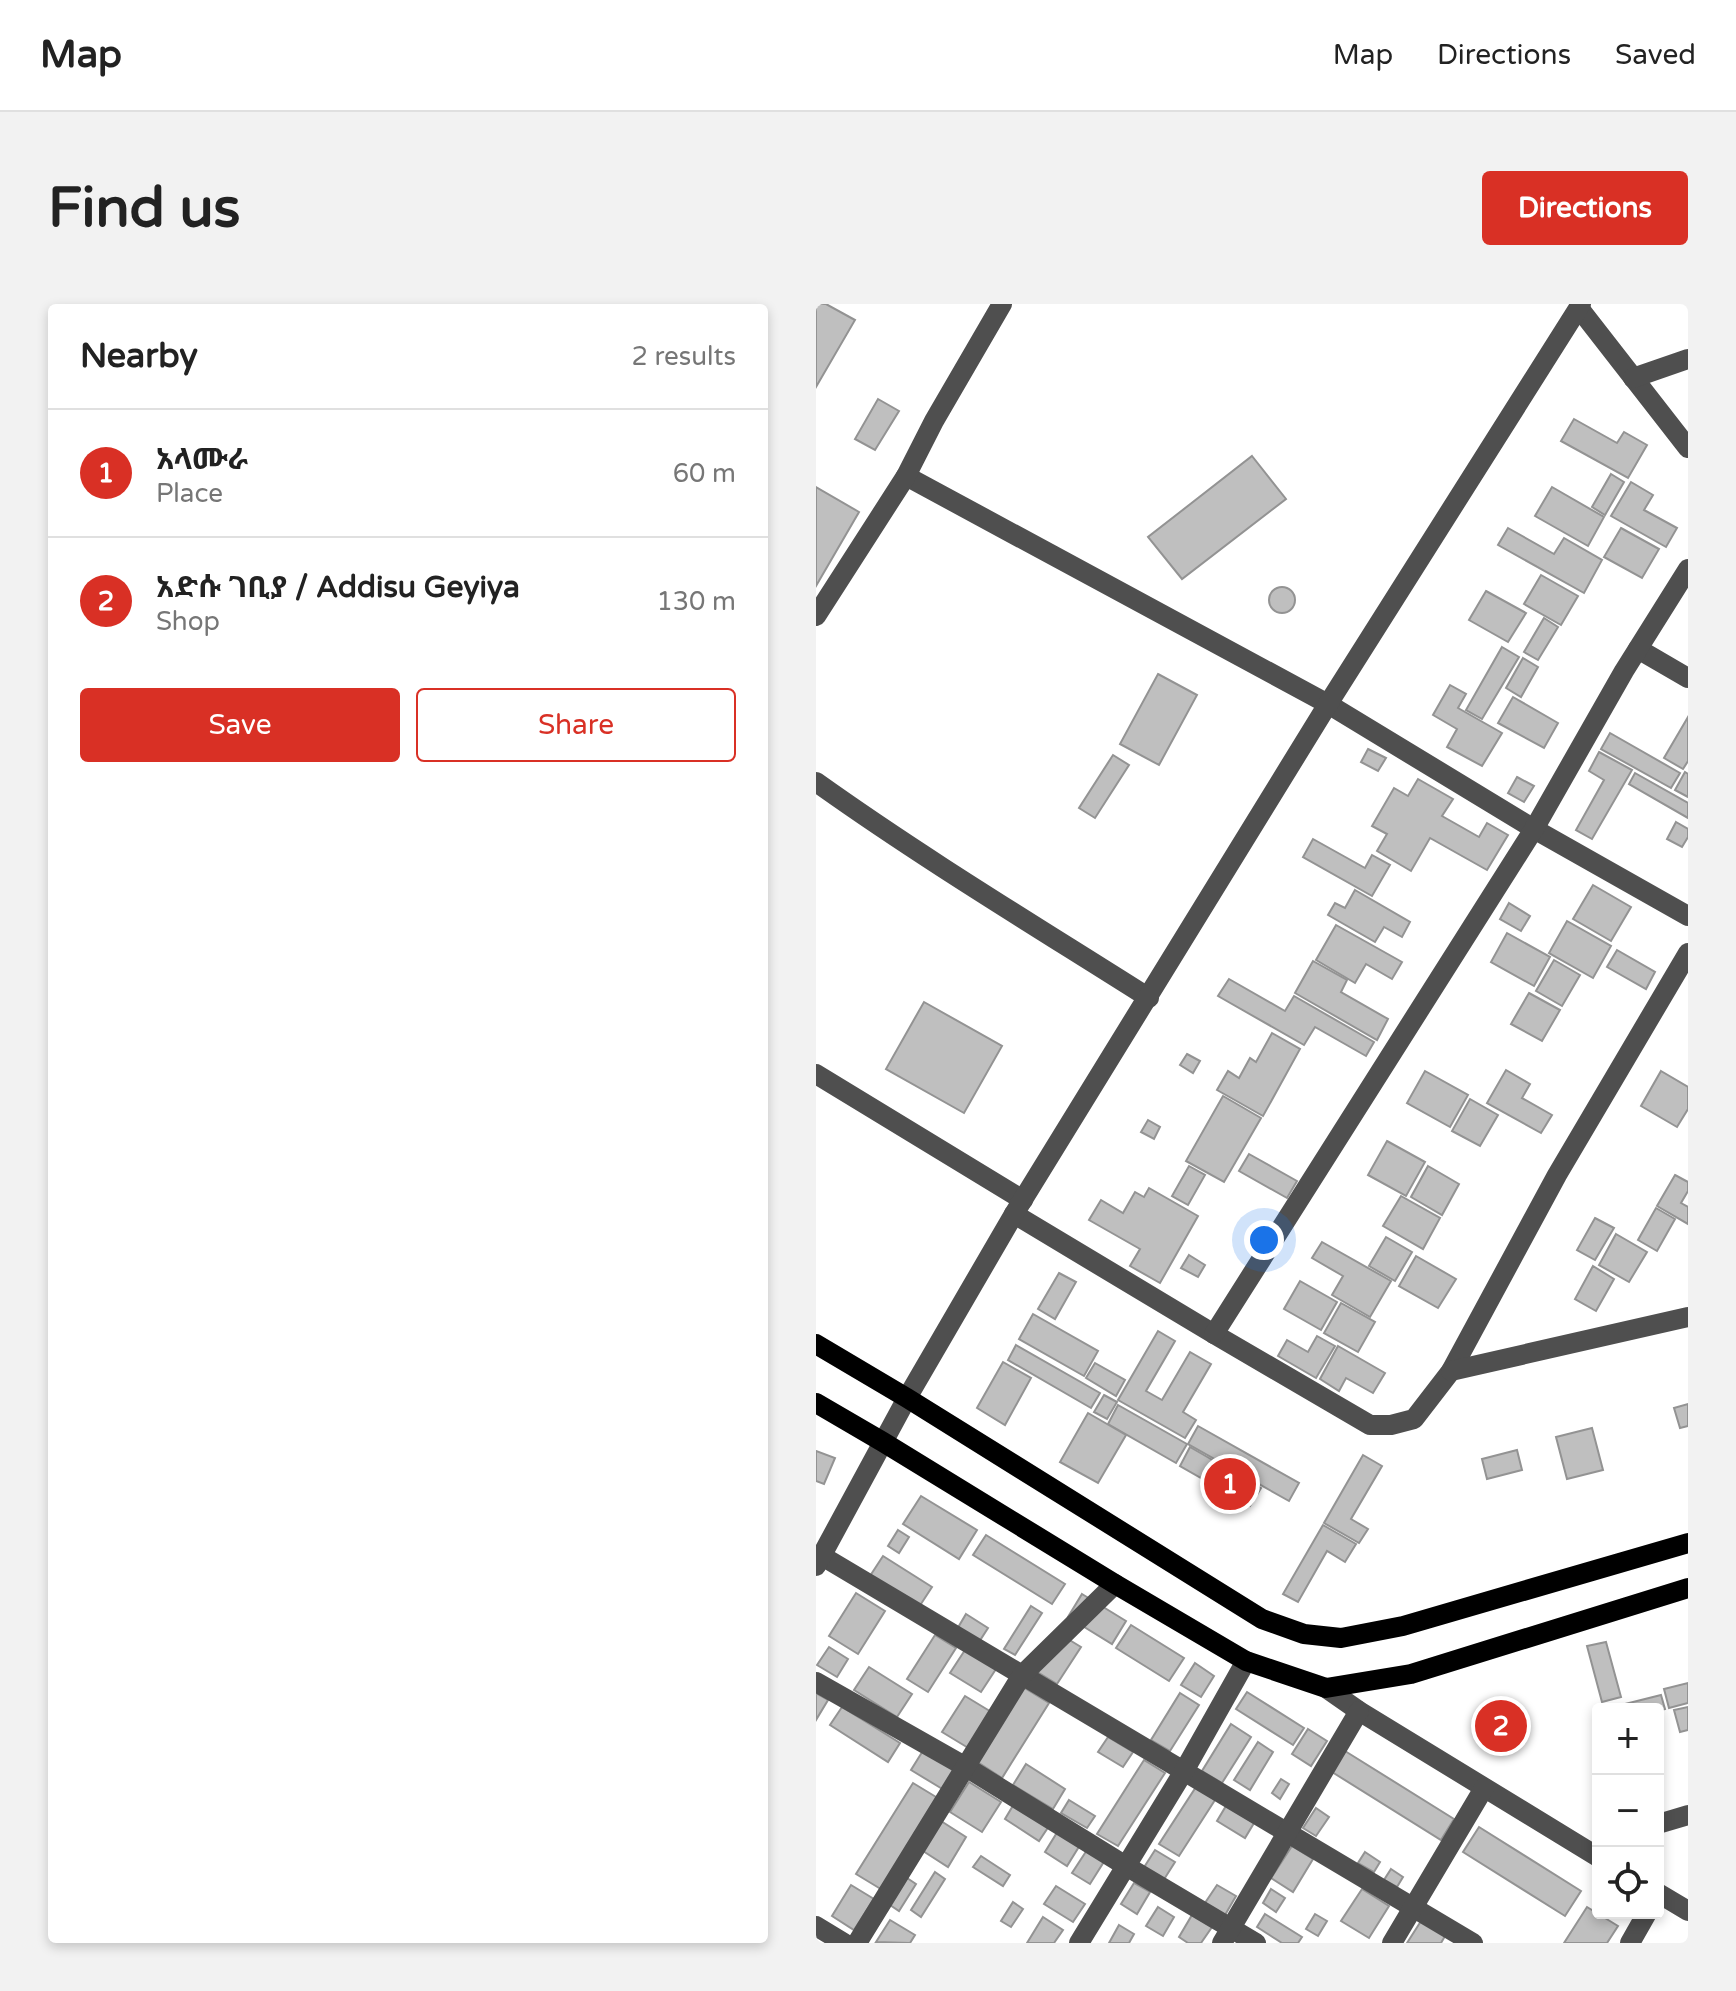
<!DOCTYPE html>
<meta charset="utf-8">
<style>
:root{--surface:#fff;--page:#f2f2f2;--text:#222;--muted:#767676;--line:#e0e0e0;--accent:#d93025}
body{margin:0;font-family:"Varela Round","Noto Sans Ethiopic",sans-serif;background:var(--page);color:var(--text)}
.controls{position:absolute;right:24px;bottom:24px;display:grid;overflow:hidden;border-radius:8px;box-shadow:0 4px 12px #0003}
.controls button{width:72px;height:72px;display:grid;place-items:center;padding:0;border:0;border-bottom:2px solid var(--line);background:var(--surface);color:var(--text);font:40px sans-serif}
.you{position:absolute;left:448px;top:936px;width:28px;height:28px;margin:-20px;border:6px solid #fff;border-radius:50%;background:#1a73e8;box-shadow:0 0 0 12px #1a73e833}
.badge{display:grid;place-items:center;width:52px;height:52px;border-radius:50%;background:var(--accent);color:#fff;font-size:26px;font-weight:700}
.pin{position:absolute;translate:-50% -50%;border:4px solid #fff;box-shadow:0 2px 8px #0006}
.list{margin:0;padding:0;list-style:none}
h2{display:flex;justify-content:space-between;align-items:center;height:104px;margin:0;padding:0 32px;font-size:34px}
h2 small{font-size:26px;font-weight:400;color:var(--muted)}
.list li{display:grid;grid-template-columns:52px 1fr auto;gap:24px;align-items:center;box-sizing:border-box;height:128px;padding:0 32px;border-top:2px solid var(--line)}
.list b{display:block;font-size:30px;white-space:nowrap}
.list p{margin:0;font-size:26px;white-space:nowrap;color:var(--muted)}
.list em{font-size:26px;font-style:normal;color:var(--muted)}
.actions{display:flex;gap:16px;padding:24px 32px}
.actions a{flex:1;padding:18px 0;border:2px solid var(--accent);border-radius:8px;text-align:center;font-size:28px;color:var(--accent)}
.actions .main{background:var(--accent);color:#fff}
.icon{flex:none;width:44px;height:44px;fill:none;stroke:currentColor;stroke-width:2;stroke-linecap:round;stroke-linejoin:round}
.map{position:relative;flex:none;width:872px;height:1639px;overflow:hidden;border-radius:8px}
header{display:flex;align-items:center;gap:48px;box-sizing:border-box;height:112px;padding:0 40px;background:var(--surface);border-bottom:2px solid var(--line)}
header strong{font-size:38px}
nav{display:flex;gap:44px;margin-inline-start:auto;font-size:28px}
.intro{display:flex;align-items:center;justify-content:space-between;box-sizing:border-box;height:192px;padding:0 48px}
h1{margin:0;font-size:56px}
.button{padding:20px 36px;border-radius:8px;background:var(--accent);color:#fff;font-size:28px;font-weight:700}
main{display:flex;gap:48px;padding:0 48px}
aside{flex:1;background:var(--surface);border-radius:8px;box-shadow:0 4px 12px #0003}
.map>svg:first-child{display:block}
.building{fill:#bfbfbf;stroke:#939393;stroke-width:2}
.lines{fill:none;stroke-linecap:round;stroke-linejoin:round}
.minor{stroke:#4f4f4f;stroke-width:20}
.major{stroke:#000;stroke-width:20}
</style>
<header>
<strong>Map</strong>
<nav><a>Map</a><a>Directions</a><a>Saved</a></nav>
</header>
<div class="intro"><h1>Find us</h1><a class="button">Directions</a></div>
<main>
<aside>
<h2>Nearby<small>2 results</small></h2>
<ul class="list">
<li><span class="badge">1</span><div><b>አላሙራ</b><p>Place</p></div><em>60 m</em></li>
<li><span class="badge">2</span><div><b>አድሱ ገቢያ / Addisu Geyiya</b><p>Shop</p></div><em>130 m</em></li>
</ul>
<div class="actions"><a class="main">Save</a><a>Share</a></div>
</aside>
<div class="map">
<svg width="872" height="1639" viewBox="0 0 872 1639">
<rect width="100%" height="100%" fill="#fff"/>
<g class="building">
<path d="M 0,0 L 10,0 L 39,16 L 0,83 Z"/>
<path d="M 62,95 L 83,107 L 59,146 L 39,135 Z"/>
<path d="M 758,115 L 801,139 L 808,128 L 831,141 L 812,174 L 745,137 Z"/>
<path d="M 436,152 L 470,195 L 366,275 L 332,233 Z"/>
<path d="M 795,170 L 808,178 L 789,211 L 776,203 Z"/>
<path d="M 815,178 L 837,191 L 828,206 L 861,224 L 850,243 L 795,212 Z"/>
<path d="M 0,183 L 43,208 L 0,282 Z"/>
<path d="M 736,183 L 788,213 L 772,242 L 719,212 Z"/>
<path d="M 692,224 L 738,250 L 748,234 L 786,256 L 768,289 L 682,241 Z"/>
<path d="M 805,224 L 843,245 L 826,274 L 788,253 Z"/>
<path d="M 725,271 L 762,292 L 745,321 L 708,300 Z"/>
<circle cx="466" cy="296" r="13"/>
<path d="M 670,287 L 710,309 L 692,338 L 653,316 Z"/>
<path d="M 728,314 L 742,323 L 722,356 L 708,348 Z"/>
<path d="M 686,343 L 703,353 L 666,415 L 650,406 Z"/>
<path d="M 707,354 L 722,363 L 705,393 L 690,384 Z"/>
<path d="M 342,370 L 381,391 L 343,461 L 304,440 Z"/>
<path d="M 634,381 L 650,390 L 642,404 L 686,429 L 666,462 L 631,443 L 641,425 L 617,411 Z"/>
<path d="M 697,393 L 742,419 L 728,444 L 682,419 Z"/>
<path d="M 872,413 L 872,457 L 867,465 L 848,454 Z"/>
<path d="M 794,429 L 864,469 L 855,484 L 785,445 Z"/>
<path d="M 552,445 L 570,454 L 562,467 L 545,458 Z"/>
<path d="M 783,448 L 816,466 L 776,535 L 760,526 L 788,476 L 773,467 Z"/>
<path d="M 297,451 L 313,461 L 279,514 L 263,504 Z"/>
<path d="M 869,468 L 872,470 L 872,493 L 859,486 Z"/>
<path d="M 819,469 L 872,499 L 872,514 L 813,480 Z"/>
<path d="M 701,473 L 718,482 L 708,498 L 692,489 Z"/>
<path d="M 602,475 L 637,495 L 626,512 L 663,533 L 671,519 L 692,531 L 671,566 L 614,534 L 595,567 L 561,547 L 571,530 L 556,522 L 578,484 L 592,492 Z"/>
<path d="M 860,518 L 872,525 L 872,533 L 866,543 L 851,535 Z"/>
<path d="M 497,535 L 549,564 L 556,551 L 574,561 L 556,592 L 487,553 Z"/>
<path d="M 777,581 L 815,603 L 795,637 L 757,615 Z"/>
<path d="M 539,586 L 594,618 L 586,633 L 568,623 L 559,638 L 512,611 L 519,599 L 529,604 Z"/>
<path d="M 693,599 L 714,612 L 705,627 L 684,615 Z"/>
<path d="M 751,617 L 795,642 L 777,674 L 733,649 Z"/>
<path d="M 520,621 L 586,658 L 576,675 L 550,660 L 539,679 L 500,656 Z"/>
<path d="M 691,629 L 734,653 L 718,682 L 675,658 Z"/>
<path d="M 801,646 L 839,668 L 830,685 L 791,663 Z"/>
<path d="M 738,656 L 764,671 L 746,702 L 720,687 Z"/>
<path d="M 497,657 L 531,676 L 525,688 L 572,715 L 561,736 L 479,689 Z"/>
<path d="M 413,675 L 469,707 L 478,692 L 558,738 L 550,752 L 499,723 L 488,741 L 402,692 Z"/>
<path d="M 713,689 L 744,706 L 726,737 L 695,720 Z"/>
<path d="M 108,698 L 186,742 L 148,809 L 70,765 Z"/>
<path d="M 456,729 L 484,745 L 447,812 L 401,786 L 412,767 L 423,774 L 434,754 L 440,758 Z"/>
<path d="M 371,750 L 384,757 L 377,769 L 364,761 Z"/>
<path d="M 690,766 L 714,780 L 706,794 L 736,811 L 725,829 L 671,799 Z"/>
<path d="M 609,767 L 652,791 L 634,823 L 591,799 Z"/>
<path d="M 845,767 L 872,783 L 872,805 L 861,823 L 825,802 Z"/>
<path d="M 407,792 L 445,814 L 408,878 L 370,857 Z"/>
<path d="M 654,795 L 682,811 L 664,842 L 636,827 Z"/>
<path d="M 332,816 L 344,823 L 338,835 L 325,828 Z"/>
<path d="M 571,837 L 609,858 L 590,892 L 552,871 Z"/>
<path d="M 433,850 L 481,877 L 471,894 L 423,867 Z"/>
<path d="M 373,862 L 389,871 L 372,901 L 356,892 Z"/>
<path d="M 612,862 L 643,880 L 626,911 L 595,893 Z"/>
<path d="M 859,871 L 872,878 L 872,887 L 865,899 L 872,903 L 872,920 L 841,902 Z"/>
<path d="M 333,884 L 382,912 L 344,979 L 314,962 L 324,945 L 273,916 L 285,896 L 307,909 L 319,888 L 328,893 Z"/>
<path d="M 585,892 L 624,914 L 607,945 L 567,922 Z"/>
<path d="M 840,904 L 859,915 L 841,947 L 822,936 Z"/>
<path d="M 779,914 L 798,924 L 779,956 L 761,946 Z"/>
<path d="M 800,930 L 831,948 L 813,978 L 783,961 Z"/>
<path d="M 570,933 L 596,948 L 579,977 L 553,962 Z"/>
<path d="M 506,938 L 575,977 L 554,1013 L 516,991 L 527,972 L 496,954 Z"/>
<path d="M 373,951 L 389,961 L 382,973 L 365,964 Z"/>
<path d="M 600,952 L 640,975 L 622,1004 L 583,982 Z"/>
<path d="M 777,962 L 798,975 L 780,1007 L 759,995 Z"/>
<path d="M 243,969 L 260,978 L 239,1015 L 222,1005 Z"/>
<path d="M 484,977 L 521,998 L 505,1026 L 468,1005 Z"/>
<path d="M 525,999 L 559,1018 L 542,1048 L 508,1029 Z"/>
<path d="M 217,1010 L 282,1047 L 268,1072 L 203,1035 Z"/>
<path d="M 342,1027 L 359,1037 L 330,1087 L 346,1096 L 374,1048 L 395,1060 L 367,1108 L 380,1116 L 369,1134 L 302,1096 Z"/>
<path d="M 501,1032 L 519,1042 L 500,1074 L 462,1052 L 471,1036 L 492,1048 Z"/>
<path d="M 200,1041 L 284,1089 L 275,1104 L 192,1056 Z"/>
<path d="M 522,1042 L 569,1069 L 557,1089 L 530,1074 L 523,1087 L 504,1075 Z"/>
<path d="M 187,1058 L 215,1074 L 189,1121 L 161,1104 Z"/>
<path d="M 279,1059 L 309,1076 L 300,1092 L 270,1074 Z"/>
<path d="M 288,1091 L 301,1098 L 291,1115 L 278,1108 Z"/>
<path d="M 872,1100 L 872,1122 L 864,1124 L 858,1104 Z"/>
<path d="M 302,1101 L 371,1140 L 360,1159 L 292,1120 Z"/>
<path d="M 272,1109 L 310,1131 L 282,1179 L 244,1158 Z"/>
<path d="M 382,1122 L 483,1179 L 473,1197 L 372,1140 Z"/>
<path d="M 776,1124 L 787,1166 L 751,1175 L 740,1133 Z"/>
<path d="M 374,1143 L 445,1184 L 434,1202 L 364,1162 Z"/>
<path d="M 701,1146 L 706,1166 L 671,1175 L 666,1155 Z"/>
<path d="M 0,1147 L 19,1154 L 8,1180 L 0,1177 Z"/>
<path d="M 547,1151 L 566,1162 L 535,1215 L 552,1225 L 543,1239 L 508,1219 Z"/>
<path d="M 105,1192 L 161,1226 L 143,1255 L 87,1220 Z"/>
<path d="M 507,1221 L 540,1240 L 529,1258 L 511,1247 L 482,1298 L 467,1290 Z"/>
<path d="M 82,1226 L 93,1233 L 83,1249 L 72,1242 Z"/>
<path d="M 170,1231 L 249,1280 L 236,1300 L 157,1251 Z"/>
<path d="M 67,1252 L 116,1283 L 103,1303 L 54,1272 Z"/>
<path d="M 40,1289 L 69,1307 L 42,1350 L 13,1332 Z"/>
<path d="M 266,1290 L 310,1317 L 296,1340 L 252,1313 Z"/>
<path d="M 215,1302 L 226,1309 L 199,1351 L 188,1345 Z"/>
<path d="M 150,1310 L 172,1324 L 161,1341 L 140,1327 Z"/>
<path d="M 315,1321 L 368,1354 L 353,1377 L 300,1344 Z"/>
<path d="M 242,1329 L 265,1343 L 241,1380 L 218,1366 Z"/>
<path d="M 119,1331 L 140,1344 L 112,1388 L 91,1375 Z"/>
<path d="M 790,1338 L 805,1393 L 786,1398 L 771,1342 Z"/>
<path d="M 13,1343 L 32,1355 L 21,1373 L 1,1361 Z"/>
<path d="M 149,1346 L 180,1365 L 165,1388 L 134,1369 Z"/>
<path d="M 379,1359 L 398,1372 L 385,1393 L 365,1381 Z"/>
<path d="M 53,1363 L 96,1390 L 81,1413 L 38,1386 Z"/>
<path d="M 872,1379 L 872,1399 L 853,1404 L 848,1385 Z"/>
<path d="M 207,1383 L 233,1399 L 186,1474 L 160,1457 Z"/>
<path d="M 431,1388 L 488,1424 L 477,1441 L 420,1405 Z"/>
<path d="M 0,1389 L 12,1396 L 0,1416 Z"/>
<path d="M 364,1389 L 383,1401 L 354,1447 L 335,1436 Z"/>
<path d="M 845,1391 L 849,1405 L 842,1407 L 842,1405 L 810,1405 L 809,1400 Z"/>
<path d="M 149,1392 L 177,1409 L 154,1445 L 126,1428 Z"/>
<path d="M 26,1403 L 84,1439 L 72,1458 L 14,1421 Z"/>
<path d="M 872,1403 L 872,1426 L 864,1428 L 858,1406 Z"/>
<path d="M 415,1420 L 435,1433 L 406,1479 L 386,1467 Z"/>
<path d="M 492,1425 L 511,1437 L 495,1462 L 476,1450 Z"/>
<path d="M 292,1433 L 317,1448 L 307,1463 L 282,1448 Z"/>
<path d="M 442,1438 L 457,1448 L 434,1486 L 418,1476 Z"/>
<path d="M 108,1445 L 141,1465 L 128,1486 L 95,1466 Z"/>
<path d="M 529,1447 L 638,1515 L 625,1536 L 516,1468 Z"/>
<path d="M 328,1456 L 349,1469 L 302,1542 L 281,1530 Z"/>
<path d="M 210,1460 L 249,1485 L 237,1505 L 197,1481 Z"/>
<path d="M 465,1475 L 473,1480 L 464,1495 L 456,1489 Z"/>
<path d="M 153,1478 L 185,1498 L 166,1528 L 134,1508 Z"/>
<path d="M 97,1479 L 125,1496 L 68,1587 L 40,1570 Z"/>
<path d="M 380,1483 L 399,1496 L 363,1552 L 343,1540 Z"/>
<path d="M 253,1496 L 279,1512 L 271,1524 L 245,1509 Z"/>
<path d="M 198,1500 L 233,1522 L 223,1537 L 189,1515 Z"/>
<path d="M 410,1502 L 438,1519 L 429,1534 L 401,1517 Z"/>
<path d="M 500,1504 L 513,1513 L 500,1532 L 487,1524 Z"/>
<path d="M 125,1517 L 150,1533 L 132,1563 L 107,1547 Z"/>
<path d="M 663,1523 L 765,1587 L 749,1612 L 647,1548 Z"/>
<path d="M 242,1527 L 264,1541 L 251,1562 L 229,1548 Z"/>
<path d="M 476,1542 L 497,1555 L 477,1588 L 455,1574 Z"/>
<path d="M 271,1546 L 289,1556 L 274,1580 L 256,1569 Z"/>
<path d="M 339,1546 L 359,1558 L 347,1577 L 327,1565 Z"/>
<path d="M 549,1548 L 564,1558 L 558,1568 L 542,1559 Z"/>
<path d="M 165,1552 L 194,1571 L 187,1582 L 157,1563 Z"/>
<path d="M 575,1565 L 587,1573 L 581,1583 L 568,1576 Z"/>
<path d="M 119,1568 L 129,1575 L 105,1613 L 95,1606 Z"/>
<path d="M 91,1574 L 100,1580 L 83,1607 L 74,1601 Z"/>
<path d="M 318,1579 L 334,1588 L 321,1610 L 305,1600 Z"/>
<path d="M 35,1581 L 58,1595 L 38,1626 L 16,1612 Z"/>
<path d="M 401,1581 L 420,1592 L 409,1611 L 389,1599 Z"/>
<path d="M 240,1582 L 269,1600 L 257,1618 L 228,1600 Z"/>
<path d="M 455,1585 L 469,1594 L 460,1608 L 447,1599 Z"/>
<path d="M 546,1585 L 573,1602 L 553,1634 L 525,1617 Z"/>
<path d="M 197,1598 L 207,1605 L 195,1623 L 185,1617 Z"/>
<path d="M 342,1603 L 358,1613 L 347,1632 L 330,1622 Z"/>
<path d="M 771,1603 L 802,1622 L 791,1639 L 748,1639 Z"/>
<path d="M 449,1610 L 486,1633 L 482,1639 L 466,1639 L 441,1623 Z"/>
<path d="M 499,1610 L 511,1617 L 502,1632 L 490,1625 Z"/>
<path d="M 376,1611 L 396,1623 L 385,1639 L 372,1639 L 363,1633 Z"/>
<path d="M 227,1613 L 247,1626 L 238,1639 L 211,1639 Z"/>
<path d="M 74,1616 L 99,1631 L 94,1639 L 60,1638 Z"/>
<path d="M 605,1617 L 629,1632 L 625,1639 L 591,1639 Z"/>
<path d="M 303,1621 L 318,1630 L 313,1639 L 293,1639 Z"/>
</g>
<g class="lines">
<g class="minor">
<path d="M 763,4 L 872,144"/>
<path d="M 817,74 L 872,55"/>
<path d="M 90,172 L 512,400 L 718,525 L 872,612"/>
<path d="M 0,312 L 90,172 L 118,117 L 186,0"/>
<path d="M 822,345 L 872,374"/>
<path d="M 0,478 C 108,555 221,623 333,694"/>
<path d="M 0,770 L 207,896"/>
<path d="M 198,910 L 398,1030 L 554,1121 L 575,1121 L 598,1115 L 635,1067 L 741,871 L 872,649"/>
<path d="M 398,1030 L 718,525 L 808,367 L 872,265"/>
<path d="M 635,1067 L 872,1013"/>
<path d="M 6,1252 L 657,1639"/>
<path d="M 0,1262 L 91,1094 L 198,910 L 512,400 L 765,0"/>
<path d="M 0,1378 L 150,1463 L 310,1562 L 440,1639"/>
<path d="M 510,1384 L 543,1407 L 782,1553"/>
<path d="M 842,1520 L 872,1511"/>
<path d="M 842,1589 L 872,1607"/>
<path d="M 0,1622 L 28,1639"/>
<path d="M 41,1639 L 206,1371 L 299,1280"/>
<path d="M 263,1639 L 368,1467 L 430,1357"/>
<path d="M 406,1639 L 543,1407"/>
<path d="M 576,1639 L 668,1484"/>
<path d="M 814,1639 L 831,1609"/>
</g>
<g class="major">
<path d="M 0,1040 L 91,1094 L 446,1315 L 488,1330 L 525,1334 L 587,1322 L 872,1239"/>
<path d="M 0,1099 L 67,1138 L 299,1280 L 430,1357 L 510,1384 L 595,1370 L 872,1284"/>
</g>
</g>
</svg>
<div class="controls">
<button>+</button>
<button>−</button>
<button><svg class="icon" aria-label="locate" viewBox="0 0 24 24"><circle cx="12" cy="12" r="6"/><path d="M12 2v4M12 18v4M2 12h4M18 12h4"/></svg></button>
</div>
<div class="you"></div>
<div class="pin badge" style="left:414px;top:1180px">1</div>
<div class="pin badge" style="left:685px;top:1422px">2</div>
</div>
</main>
